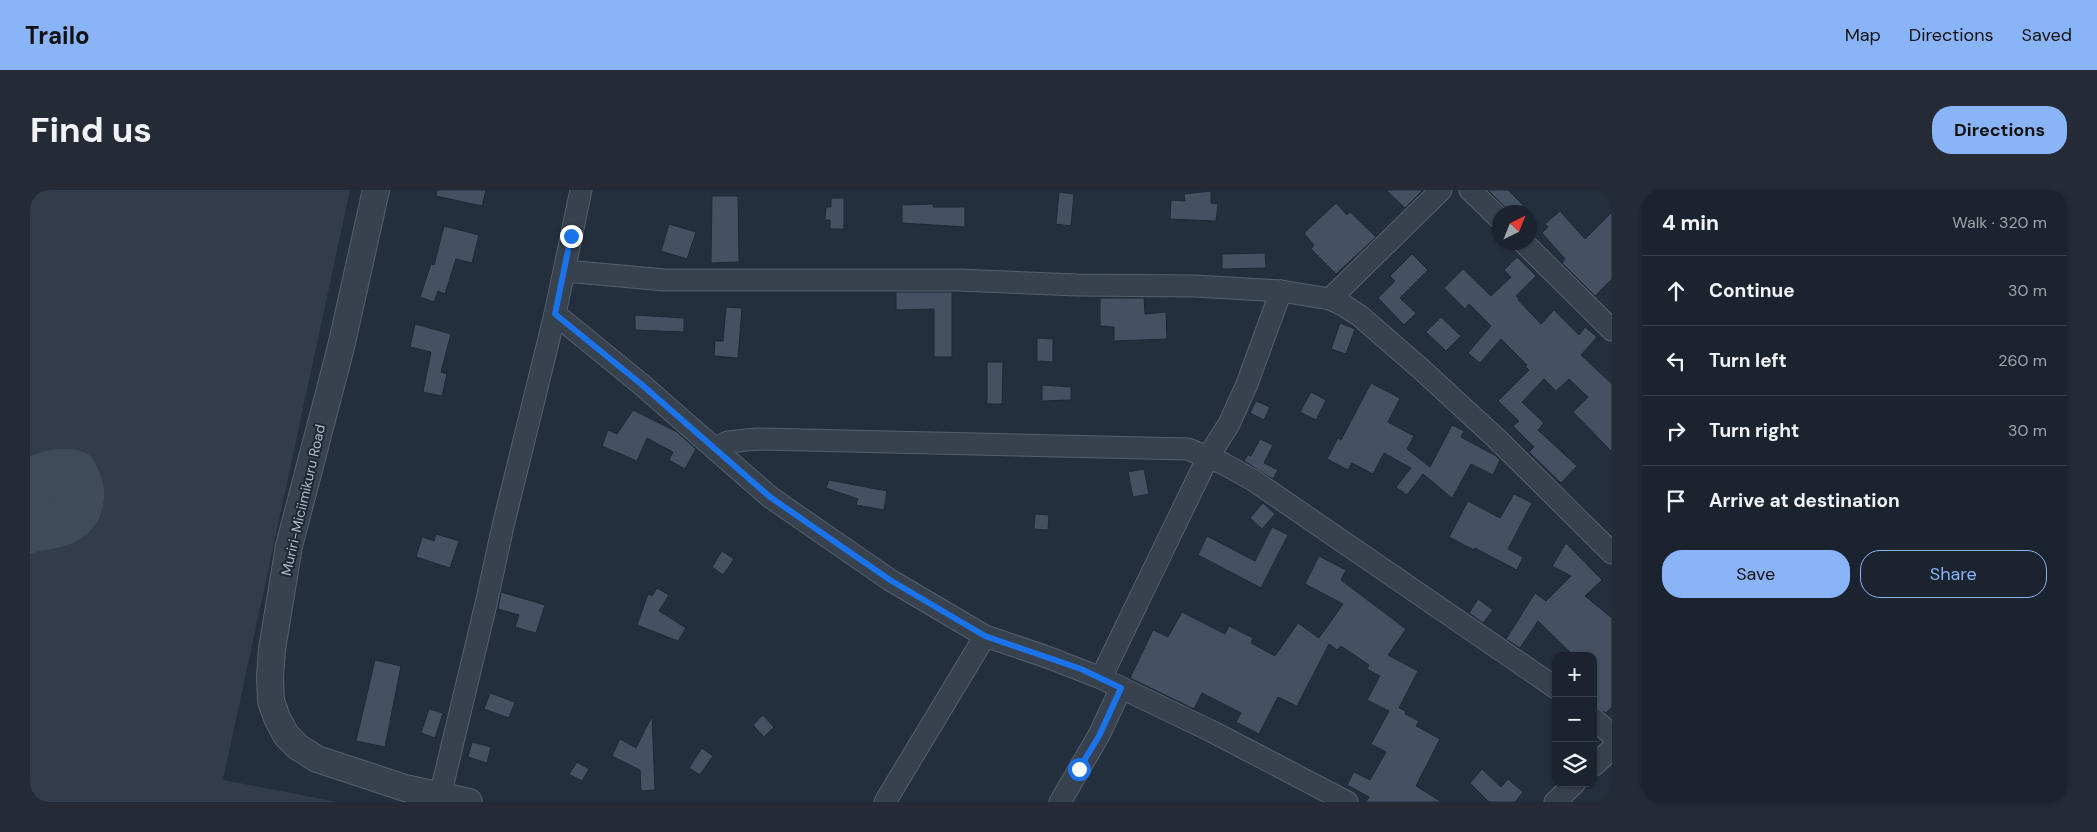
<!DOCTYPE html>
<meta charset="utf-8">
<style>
:root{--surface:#1b232e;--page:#242b36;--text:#f1f3f6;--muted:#a0a4aa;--line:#39404a;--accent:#8ab4f8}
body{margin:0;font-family:"DM Sans",sans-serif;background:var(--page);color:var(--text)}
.controls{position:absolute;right:15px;bottom:15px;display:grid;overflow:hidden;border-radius:10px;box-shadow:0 1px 4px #0004}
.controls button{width:45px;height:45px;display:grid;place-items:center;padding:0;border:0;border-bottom:1px solid var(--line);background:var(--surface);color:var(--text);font:25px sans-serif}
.compass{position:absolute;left:1462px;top:15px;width:45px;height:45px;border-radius:50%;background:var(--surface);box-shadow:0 1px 4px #0004;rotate:43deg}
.stop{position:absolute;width:15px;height:15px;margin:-11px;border:4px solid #1a73e8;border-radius:50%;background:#fff}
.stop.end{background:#1a73e8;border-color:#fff;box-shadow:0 1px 5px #0008}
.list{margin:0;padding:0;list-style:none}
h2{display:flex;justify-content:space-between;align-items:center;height:65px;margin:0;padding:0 20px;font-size:21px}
h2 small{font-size:16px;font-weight:400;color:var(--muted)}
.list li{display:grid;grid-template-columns:32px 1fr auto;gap:15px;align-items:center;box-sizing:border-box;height:70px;padding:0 20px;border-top:1px solid var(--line)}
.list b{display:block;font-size:19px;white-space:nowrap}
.list em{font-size:16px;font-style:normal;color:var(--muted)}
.actions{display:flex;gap:10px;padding:15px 20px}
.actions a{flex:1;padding:11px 0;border:1px solid var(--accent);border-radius:20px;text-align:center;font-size:18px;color:var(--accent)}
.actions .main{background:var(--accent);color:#111}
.icon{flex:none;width:28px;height:28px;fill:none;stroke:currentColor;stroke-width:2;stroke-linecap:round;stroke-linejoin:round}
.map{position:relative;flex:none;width:1582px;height:612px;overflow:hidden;border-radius:20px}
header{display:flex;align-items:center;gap:30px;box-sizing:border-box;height:70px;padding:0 25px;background:var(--accent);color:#111}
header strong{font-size:24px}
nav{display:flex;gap:28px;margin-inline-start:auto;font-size:18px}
.intro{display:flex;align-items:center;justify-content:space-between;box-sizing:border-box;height:120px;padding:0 30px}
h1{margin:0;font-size:35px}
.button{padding:12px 22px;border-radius:20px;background:var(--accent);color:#111;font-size:18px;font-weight:700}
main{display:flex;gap:30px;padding:0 30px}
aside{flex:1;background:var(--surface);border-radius:20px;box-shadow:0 1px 4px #0004}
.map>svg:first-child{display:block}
.airport{fill:#323c4b}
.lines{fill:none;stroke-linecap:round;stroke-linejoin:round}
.taxiway{stroke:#3f4a5a;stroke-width:48}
.building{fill:#455162;stroke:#1f2835}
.minor-casing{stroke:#565f6c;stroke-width:23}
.tertiary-casing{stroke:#565f6c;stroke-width:28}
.minor{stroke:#38414e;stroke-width:21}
.tertiary{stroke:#38414e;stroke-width:26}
.route{stroke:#1a73e8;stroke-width:6}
.labels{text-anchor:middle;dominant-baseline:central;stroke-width:4;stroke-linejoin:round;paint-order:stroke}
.street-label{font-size:14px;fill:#b4bcc9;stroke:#1d2633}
</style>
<header>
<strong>Trailo</strong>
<nav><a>Map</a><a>Directions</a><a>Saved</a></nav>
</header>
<div class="intro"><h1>Find us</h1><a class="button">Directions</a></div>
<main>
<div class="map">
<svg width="1582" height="612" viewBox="0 0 1582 612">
<rect width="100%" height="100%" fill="#242f3e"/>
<path class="airport" d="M 0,0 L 320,0 L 193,590 L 308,612 L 0,612 Z"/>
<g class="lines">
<path class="taxiway" d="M 0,293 C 15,285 27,281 44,284 C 55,304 52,325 28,333 C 19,336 9,336 0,339"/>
</g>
<g class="building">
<path d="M 407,0 L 456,0 L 452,16 L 406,6 Z"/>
<path d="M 1356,0 L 1393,0 L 1375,18 Z"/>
<path d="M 1458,0 L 1478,0 L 1493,15 L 1486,22 L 1480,22 Z"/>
<path d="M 1181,1 L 1181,13 L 1188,14 L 1186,31 L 1140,29 L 1141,10 L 1155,11 L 1154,4 Z"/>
<path d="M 1029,2 L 1044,4 L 1041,36 L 1026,34 Z"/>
<path d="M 682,6 L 708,6 L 709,72 L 681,73 Z"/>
<path d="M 801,8 L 814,8 L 814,39 L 800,39 L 800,30 L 795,30 L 796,17 L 801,17 Z"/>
<path d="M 1306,13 L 1317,25 L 1320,22 L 1346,47 L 1306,84 L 1281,59 L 1284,55 L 1274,43 Z"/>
<path d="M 903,14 L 903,17 L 935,17 L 935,37 L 872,33 L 872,15 Z"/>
<path d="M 1530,21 L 1555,49 L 1582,22 L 1582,89 L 1565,106 L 1532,73 L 1535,69 L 1512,43 L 1518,37 L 1515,34 Z"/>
<path d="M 639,34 L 666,42 L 657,69 L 631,61 Z"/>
<path d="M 414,36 L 449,45 L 442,73 L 426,69 L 415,104 L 408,101 L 404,112 L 390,107 L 401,74 L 404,75 Z"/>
<path d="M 1235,63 L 1236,78 L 1192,79 L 1192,64 Z"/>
<path d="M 1382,64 L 1398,80 L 1370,108 L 1386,123 L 1374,135 L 1348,108 L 1365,91 L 1360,86 Z"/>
<path d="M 1487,67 L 1506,86 L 1486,106 L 1489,109 L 1488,110 L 1511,134 L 1524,120 L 1549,145 L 1555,137 L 1567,147 L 1551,165 L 1582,194 L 1582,262 L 1543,222 L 1558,207 L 1539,189 L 1526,201 L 1514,189 L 1492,212 L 1514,233 L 1508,240 L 1547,276 L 1531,293 L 1499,262 L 1504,257 L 1483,236 L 1489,231 L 1468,211 L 1499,180 L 1495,176 L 1497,175 L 1471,149 L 1450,173 L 1438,163 L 1461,136 L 1439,114 L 1435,119 L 1414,98 L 1433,79 L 1461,106 L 1481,87 L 1474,80 Z"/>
<path d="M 866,102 L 922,102 L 922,167 L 904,167 L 904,119 L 866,120 Z"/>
<path d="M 1070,108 L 1114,108 L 1115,124 L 1136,122 L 1137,149 L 1084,151 L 1084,137 L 1070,136 Z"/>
<path d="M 696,117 L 712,118 L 708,168 L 684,166 L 685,151 L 693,151 Z"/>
<path d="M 605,125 L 654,128 L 654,142 L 605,140 Z"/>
<path d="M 1411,127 L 1431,146 L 1416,161 L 1396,142 Z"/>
<path d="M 1310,133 L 1325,139 L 1316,164 L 1301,159 Z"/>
<path d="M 385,134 L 421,144 L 411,182 L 417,184 L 412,206 L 393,202 L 401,162 L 380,157 Z"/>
<path d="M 1007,148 L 1023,149 L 1023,172 L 1007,171 Z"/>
<path d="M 957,172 L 973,172 L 972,214 L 957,214 Z"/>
<path d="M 1341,193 L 1370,208 L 1358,232 L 1384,246 L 1377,259 L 1400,277 L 1422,235 L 1434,241 L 1431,247 L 1466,266 L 1470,270 L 1463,285 L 1441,274 L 1422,308 L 1393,284 L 1377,305 L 1366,297 L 1381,278 L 1354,263 L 1343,284 L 1322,273 L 1318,280 L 1297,269 L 1308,248 L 1311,250 Z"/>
<path d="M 1012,195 L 1041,197 L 1041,210 L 1012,211 Z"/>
<path d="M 1281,202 L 1296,210 L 1286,230 L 1270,222 Z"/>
<path d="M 1226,211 L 1240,217 L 1234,230 L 1220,223 Z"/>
<path d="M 603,220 L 647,242 L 666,259 L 655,279 L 639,270 L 643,262 L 617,248 L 607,271 L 572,256 L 578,240 L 587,244 Z"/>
<path d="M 1230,249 L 1243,255 L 1234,273 L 1248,280 L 1243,289 L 1214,271 L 1218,265 L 1221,266 Z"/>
<path d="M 1114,279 L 1119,304 L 1103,307 L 1098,282 Z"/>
<path d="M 799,290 L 857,301 L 854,320 L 826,315 L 828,309 L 796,298 Z"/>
<path d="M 1484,304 L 1502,313 L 1478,359 L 1493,367 L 1487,380 L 1445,358 L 1444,360 L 1419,347 L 1438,311 L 1470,328 Z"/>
<path d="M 1233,313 L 1245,324 L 1232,339 L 1220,328 Z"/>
<path d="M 1005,324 L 1019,325 L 1018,340 L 1004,339 Z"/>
<path d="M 1242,337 L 1258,345 L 1231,398 L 1168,365 L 1177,346 L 1225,371 Z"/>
<path d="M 406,344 L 429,351 L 420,378 L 386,367 L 392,347 L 404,351 Z"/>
<path d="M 1536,353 L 1572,390 L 1555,406 L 1582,428 L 1582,517 L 1576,523 L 1563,516 L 1563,466 L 1544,466 L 1508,431 L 1490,458 L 1476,449 L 1505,403 L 1516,411 L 1541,386 L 1522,376 Z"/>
<path d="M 692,361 L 704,369 L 693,385 L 682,377 Z"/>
<path d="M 1289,366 L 1316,380 L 1311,390 L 1376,439 L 1358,465 L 1388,481 L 1369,518 L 1376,521 L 1375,524 L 1389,531 L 1386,536 L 1410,549 L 1386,596 L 1412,612 L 1336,612 L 1339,607 L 1317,595 L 1324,582 L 1340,590 L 1356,562 L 1341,554 L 1359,521 L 1337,510 L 1350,486 L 1337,479 L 1339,475 L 1311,456 L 1307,460 L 1299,454 L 1267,516 L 1248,507 L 1229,544 L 1206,532 L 1211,523 L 1172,503 L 1164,519 L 1100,488 L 1123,440 L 1138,447 L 1152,422 L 1195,444 L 1199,436 L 1223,448 L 1221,453 L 1245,466 L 1268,433 L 1289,448 L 1313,414 L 1275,394 Z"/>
<path d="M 627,398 L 639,405 L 629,421 L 656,438 L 648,451 L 607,435 L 618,404 L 622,406 Z"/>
<path d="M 471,402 L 515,415 L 506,443 L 485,437 L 489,425 L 468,419 Z"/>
<path d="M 1448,409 L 1463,420 L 1453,433 L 1439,423 Z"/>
<path d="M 345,470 L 371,476 L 355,557 L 326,551 Z"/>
<path d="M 460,503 L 485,512 L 479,528 L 454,519 Z"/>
<path d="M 399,519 L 413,523 L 405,548 L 391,543 Z"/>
<path d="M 733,525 L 744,537 L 734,547 L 723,535 Z"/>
<path d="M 622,526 L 625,600 L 611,601 L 610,580 L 582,566 L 590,549 L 606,558 Z"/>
<path d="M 442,552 L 461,557 L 457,573 L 438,567 Z"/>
<path d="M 672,558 L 683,566 L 670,585 L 659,578 Z"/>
<path d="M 547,572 L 559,579 L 552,591 L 539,584 Z"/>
<path d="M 1452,579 L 1471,597 L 1478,589 L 1493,602 L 1486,611 L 1488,612 L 1459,612 L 1440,593 Z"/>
</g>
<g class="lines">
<defs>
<g id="minor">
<path d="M 551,0 L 525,124 L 611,194 L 740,307 L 860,390 L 955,446 L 1017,467 L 1071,488 L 1183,542 L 1317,612"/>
<path d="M 1440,0 L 1470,29"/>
<path d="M 1493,52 L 1582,140"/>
<path d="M 535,81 L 635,90 L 929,90 L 1047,95 L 1165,96 L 1251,101 L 1300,109 L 1313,115 L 1330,126 L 1391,179 L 1466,248 L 1582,363"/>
<path d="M 1300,109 L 1411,0"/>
<path d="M 684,258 L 698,252 L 727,249 L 1158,259 L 1192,273 L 1223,290 L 1526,498"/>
<path d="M 1071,488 L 1178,267 L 1199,234 L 1217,194 L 1251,101"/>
<path d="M 1563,528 L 1582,545"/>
<path d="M 1563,576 L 1582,559"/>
<path d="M 410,606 L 456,414 L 473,336 L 525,124"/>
<path d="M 855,612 L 955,446"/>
<path d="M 1030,612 L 1069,545 L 1091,498"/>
<path d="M 1525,612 L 1545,593"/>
</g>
<path id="tertiary" d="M 346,0 L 311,157 L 259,356 L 242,459 L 240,487 L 241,511 L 247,528 L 256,545 L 268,557 L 287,569 L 375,598 L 439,612"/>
</defs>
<use href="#minor" class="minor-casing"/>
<use href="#tertiary" class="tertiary-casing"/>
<use href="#minor" class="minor"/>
<use href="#tertiary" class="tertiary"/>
</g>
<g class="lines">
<path class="route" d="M 541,46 L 525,124 L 611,194 L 740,307 L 860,390 L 955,446 L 1051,479 L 1091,498 L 1069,546 L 1049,579"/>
</g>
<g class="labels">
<g class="street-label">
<text transform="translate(273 310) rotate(-77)">Muriri-Miciimikuru Road</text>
</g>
</g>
</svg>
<div class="controls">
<button>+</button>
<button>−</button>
<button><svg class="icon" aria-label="layers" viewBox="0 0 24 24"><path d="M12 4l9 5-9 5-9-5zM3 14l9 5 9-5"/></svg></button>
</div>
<svg class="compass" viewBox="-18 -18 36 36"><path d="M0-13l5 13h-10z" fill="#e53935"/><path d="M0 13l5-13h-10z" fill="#a0a4aa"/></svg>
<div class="stop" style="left:1049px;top:579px"></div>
<div class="stop end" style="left:541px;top:46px"></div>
</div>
<aside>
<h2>4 min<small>Walk · 320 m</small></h2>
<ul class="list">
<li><svg class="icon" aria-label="ahead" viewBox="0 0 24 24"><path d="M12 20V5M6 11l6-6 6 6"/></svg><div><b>Continue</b></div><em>30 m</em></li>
<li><svg class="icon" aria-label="left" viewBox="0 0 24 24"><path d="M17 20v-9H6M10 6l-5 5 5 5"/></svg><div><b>Turn left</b></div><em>260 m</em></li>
<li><svg class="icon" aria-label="right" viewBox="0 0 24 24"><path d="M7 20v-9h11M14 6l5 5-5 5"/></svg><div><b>Turn right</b></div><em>30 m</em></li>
<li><svg class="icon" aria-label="arrive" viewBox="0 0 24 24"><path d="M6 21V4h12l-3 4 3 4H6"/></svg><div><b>Arrive at destination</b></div></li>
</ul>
<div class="actions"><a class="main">Save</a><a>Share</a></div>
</aside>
</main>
